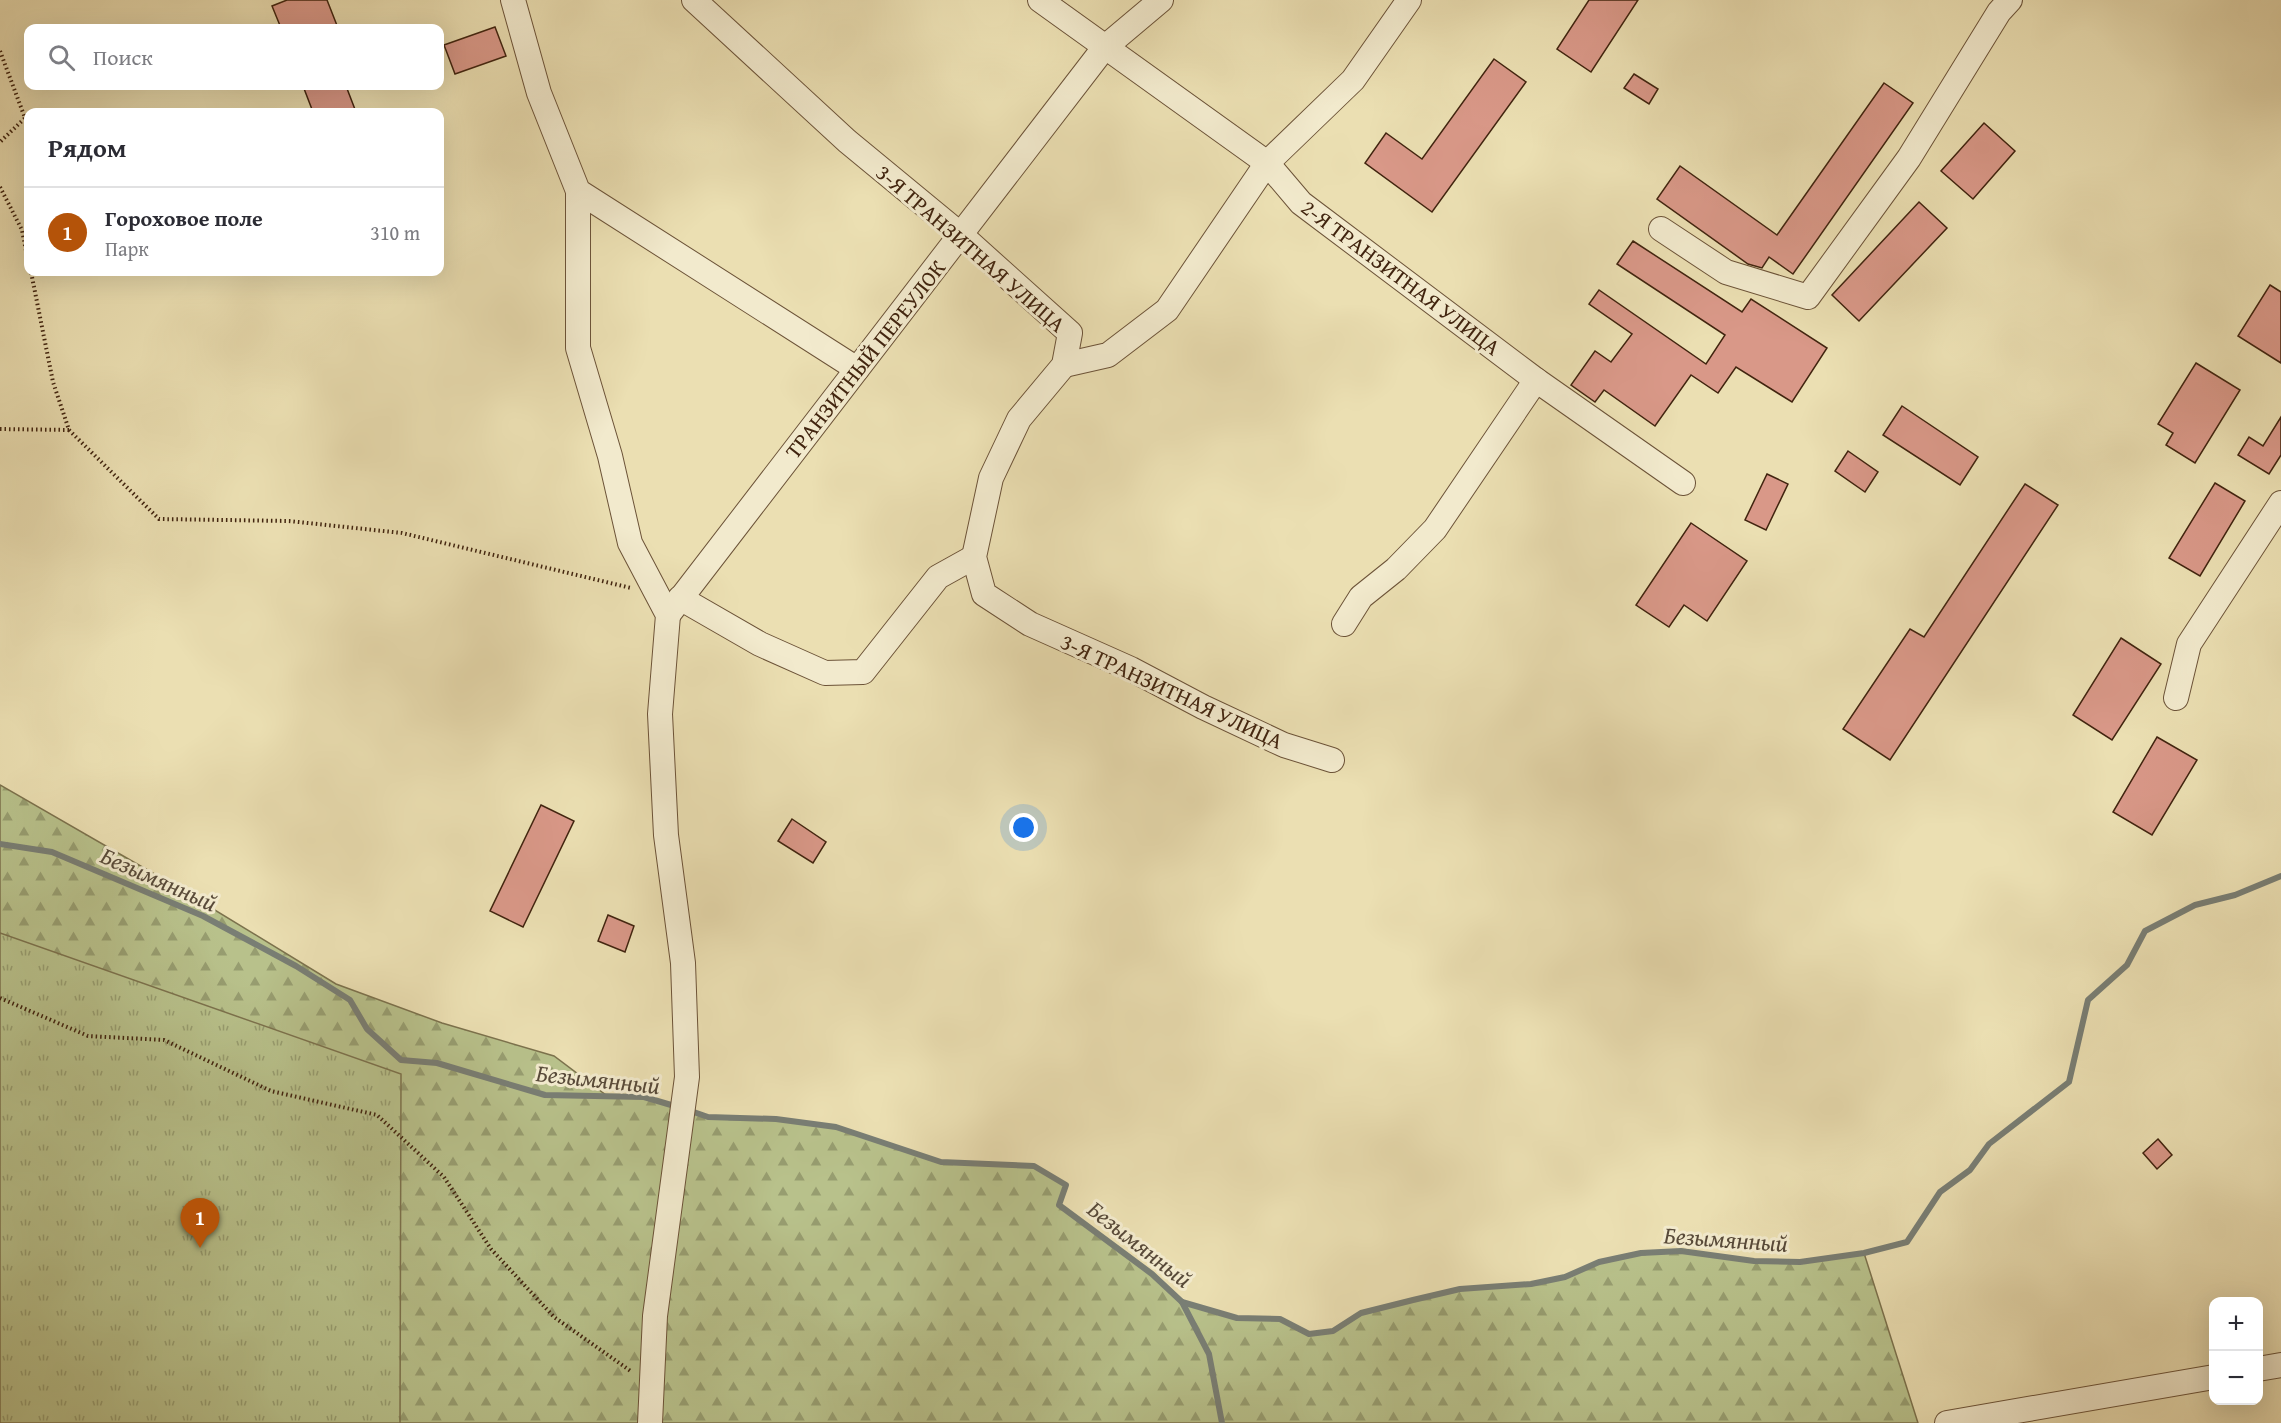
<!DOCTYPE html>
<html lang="ru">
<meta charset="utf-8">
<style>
:root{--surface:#fff;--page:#f7f7f7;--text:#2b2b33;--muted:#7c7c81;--line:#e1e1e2;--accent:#b45309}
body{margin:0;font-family:"Gentium Book Plus",serif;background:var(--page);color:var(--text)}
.controls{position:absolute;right:18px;bottom:18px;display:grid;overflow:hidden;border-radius:12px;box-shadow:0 6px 24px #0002}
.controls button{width:54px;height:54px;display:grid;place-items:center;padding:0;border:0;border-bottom:2px solid var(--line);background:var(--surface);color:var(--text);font:30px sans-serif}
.you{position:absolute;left:1024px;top:828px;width:21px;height:21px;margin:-15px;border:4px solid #fff;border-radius:50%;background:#1a73e8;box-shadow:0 0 0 9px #1a73e833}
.badge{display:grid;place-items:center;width:39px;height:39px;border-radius:50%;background:var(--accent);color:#fff;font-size:20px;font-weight:700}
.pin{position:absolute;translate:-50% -50px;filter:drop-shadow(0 2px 3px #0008)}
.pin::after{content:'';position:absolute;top:32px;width:21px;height:18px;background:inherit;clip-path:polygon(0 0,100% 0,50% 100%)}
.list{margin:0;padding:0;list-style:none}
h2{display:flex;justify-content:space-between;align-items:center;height:78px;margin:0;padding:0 24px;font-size:26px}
h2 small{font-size:20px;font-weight:400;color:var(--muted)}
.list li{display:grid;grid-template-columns:39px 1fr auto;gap:18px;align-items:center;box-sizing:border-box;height:90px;padding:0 24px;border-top:2px solid var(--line)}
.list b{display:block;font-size:22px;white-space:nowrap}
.list p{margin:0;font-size:20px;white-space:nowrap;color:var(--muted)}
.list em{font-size:20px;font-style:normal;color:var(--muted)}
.icon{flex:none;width:33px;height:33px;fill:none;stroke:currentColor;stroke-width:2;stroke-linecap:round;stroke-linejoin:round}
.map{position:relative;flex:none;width:2281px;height:1423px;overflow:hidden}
.search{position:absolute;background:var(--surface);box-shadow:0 6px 24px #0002;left:24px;top:24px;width:420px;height:66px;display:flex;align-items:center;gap:15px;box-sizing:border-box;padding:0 21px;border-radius:12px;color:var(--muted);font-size:22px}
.panel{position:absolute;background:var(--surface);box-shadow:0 6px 24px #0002;left:24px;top:108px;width:420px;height:168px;border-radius:12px}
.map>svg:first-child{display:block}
.forest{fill:url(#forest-firs);stroke:#7c724d;stroke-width:1.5}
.park{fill:url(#park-tufts);stroke:#7c724d;stroke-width:1.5}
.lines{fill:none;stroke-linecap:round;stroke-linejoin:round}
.stream{stroke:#797e74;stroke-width:6}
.building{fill:#d99888;stroke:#41240f;stroke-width:1.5}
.minor-casing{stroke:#6c5338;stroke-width:26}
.path{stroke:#41240f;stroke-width:4;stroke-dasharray:1.5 3;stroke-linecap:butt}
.minor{stroke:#f2eacd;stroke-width:24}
.labels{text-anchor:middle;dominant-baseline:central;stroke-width:6;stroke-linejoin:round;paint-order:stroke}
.street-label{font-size:22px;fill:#41240f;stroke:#f2eacd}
.water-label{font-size:24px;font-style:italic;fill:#584a39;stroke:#f2eacd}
</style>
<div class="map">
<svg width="2281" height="1423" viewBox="0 0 2281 1423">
<defs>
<pattern id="forest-firs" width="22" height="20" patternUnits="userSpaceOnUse" patternTransform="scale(1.5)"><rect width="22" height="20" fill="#b8c18b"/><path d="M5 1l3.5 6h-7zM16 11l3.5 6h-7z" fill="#979d70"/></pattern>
<pattern id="park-tufts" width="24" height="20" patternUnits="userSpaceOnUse" patternTransform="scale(1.5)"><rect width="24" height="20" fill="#b8c18b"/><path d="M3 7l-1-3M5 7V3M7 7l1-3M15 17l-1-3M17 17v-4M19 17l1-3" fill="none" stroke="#979d70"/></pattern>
</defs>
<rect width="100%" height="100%" fill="#ebdfb2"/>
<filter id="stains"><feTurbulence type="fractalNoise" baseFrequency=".00333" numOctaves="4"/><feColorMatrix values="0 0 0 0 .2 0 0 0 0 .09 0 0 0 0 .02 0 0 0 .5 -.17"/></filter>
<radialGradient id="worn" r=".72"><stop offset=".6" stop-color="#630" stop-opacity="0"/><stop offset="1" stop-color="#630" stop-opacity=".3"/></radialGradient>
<path class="forest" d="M 0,785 L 177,887 L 336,984 L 442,1023 L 554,1056 L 606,1095 L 644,1097 L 708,1117 L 776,1119 L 836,1127 L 941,1162 L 1034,1166 L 1066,1185 L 1059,1205 L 1152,1274 L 1181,1302 L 1236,1318 L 1280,1319 L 1309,1334 L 1333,1331 L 1361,1313 L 1413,1300 L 1460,1289 L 1531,1284 L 1565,1277 L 1599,1262 L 1641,1253 L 1681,1251 L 1754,1261 L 1800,1262 L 1864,1253 L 1918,1423 L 0,1423 Z"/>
<path class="park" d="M 0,933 L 401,1074 L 400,1423 L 0,1423 Z"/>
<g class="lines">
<g class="stream">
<path d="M 0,844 L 52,852 L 203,916 L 296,966 L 350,1000 L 367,1029 L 401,1060 L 437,1063 L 545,1095 L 644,1097 L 678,1107"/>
<path d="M 688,1110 L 708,1117 L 776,1119 L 836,1127 L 941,1162 L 1034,1166 L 1066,1185 L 1059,1205 L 1152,1274 L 1182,1302 L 1237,1318 L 1280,1319 L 1309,1334 L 1333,1331 L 1361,1313 L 1413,1300 L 1460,1289 L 1531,1284 L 1565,1277 L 1599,1262 L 1641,1253 L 1681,1251 L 1754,1261 L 1800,1262 L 1864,1253 L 1907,1242 L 1940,1192 L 1970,1170 L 1989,1144 L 2069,1082 L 2088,1000 L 2127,965 L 2145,931 L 2195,905 L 2235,895 L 2281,876"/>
<path d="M 1182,1302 L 1209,1354 L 1222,1423"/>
</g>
</g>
<g class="building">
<path d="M 287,0 L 327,0 L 338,28 L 281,28 L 272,6 Z"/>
<path d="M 1589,0 L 1638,0 L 1591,72 L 1557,49 Z"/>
<path d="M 495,27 L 506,56 L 455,74 L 444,45 Z"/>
<path d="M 1494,59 L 1526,82 L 1432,212 L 1365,163 L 1386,133 L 1422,159 Z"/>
<path d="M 1634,74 L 1658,89 L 1649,104 L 1624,88 Z"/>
<path d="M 1884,83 L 1913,103 L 1793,274 L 1769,257 L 1762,268 L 1748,264 L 1657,199 L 1680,166 L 1777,235 Z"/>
<path d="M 303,86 L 346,86 L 356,112 L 313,112 Z"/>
<path d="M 1984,123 L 2015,151 L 1973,199 L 1941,171 Z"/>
<path d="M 1919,202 L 1947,228 L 1859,321 L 1832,295 Z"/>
<path d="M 1633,241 L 1742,312 L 1751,299 L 1827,348 L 1792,402 L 1736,367 L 1718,393 L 1691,375 L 1655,426 L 1604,390 L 1595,402 L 1571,385 L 1595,351 L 1611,362 L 1632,334 L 1589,304 L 1599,290 L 1706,364 L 1725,335 L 1617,264 Z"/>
<path d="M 2270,285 L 2281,292 L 2281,363 L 2238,336 Z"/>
<path d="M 2196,363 L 2240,390 L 2195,463 L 2166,445 L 2173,433 L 2158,424 Z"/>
<path d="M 1902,406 L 1978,457 L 1960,485 L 1883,435 Z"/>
<path d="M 2281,417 L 2281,455 L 2269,474 L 2238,455 L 2249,437 L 2263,446 Z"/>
<path d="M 1848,451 L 1878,472 L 1865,492 L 1835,471 Z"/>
<path d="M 1767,474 L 1788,484 L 1766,530 L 1745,520 Z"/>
<path d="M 2215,483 L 2245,501 L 2200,576 L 2169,558 Z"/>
<path d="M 2025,484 L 2058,505 L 1890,760 L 1843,729 L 1910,629 L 1924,637 Z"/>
<path d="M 1691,523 L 1747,561 L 1707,621 L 1684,605 L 1669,627 L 1636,605 Z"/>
<path d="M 2121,638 L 2161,664 L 2112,740 L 2073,715 Z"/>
<path d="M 2157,737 L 2197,760 L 2152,835 L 2113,812 Z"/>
<path d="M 541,805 L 574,821 L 523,927 L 490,911 Z"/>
<path d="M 792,819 L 826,842 L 813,863 L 778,841 Z"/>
<path d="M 608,915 L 634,926 L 625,952 L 598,941 Z"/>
<path d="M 2158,1139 L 2172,1155 L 2157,1169 L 2143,1153 Z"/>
</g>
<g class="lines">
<defs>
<g id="minor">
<path d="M 513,0 L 539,93 L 578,191 L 857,369"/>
<path d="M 694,0 L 847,141 L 961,235 L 1070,333 L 1064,365 L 1019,419 L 991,478 L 974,557 L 984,594 L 1030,624 L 1131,669 L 1203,707 L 1284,745 L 1332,760"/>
<path d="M 1040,0 L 1267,163 L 1301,203 L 1536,380 L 1683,483"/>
<path d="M 578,191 L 578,348 L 610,456 L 630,543 L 668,615 L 660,714 L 666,835 L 683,963 L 687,1077 L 655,1316 L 650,1423"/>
<path d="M 1661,229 L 1726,272 L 1808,297 L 1909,158 L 1999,12 L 2010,0"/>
<path d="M 1064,365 L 1108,355 L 1167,310 L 1267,163 L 1353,80 L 1409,0"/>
<path d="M 680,598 L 760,644 L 825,673 L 863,672 L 938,577 L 974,557"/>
<path d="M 668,615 L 1104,48 L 1161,0"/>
<path d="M 1344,624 L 1361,597 L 1396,569 L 1435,529 L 1536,380"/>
<path d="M 2176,698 L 2189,644 L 2281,503"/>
<path d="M 2258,1369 L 2281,1365"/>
<path d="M 1947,1423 L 2214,1377"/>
</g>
</defs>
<use href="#minor" class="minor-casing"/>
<g class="path">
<path d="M 0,51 L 25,118 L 0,142"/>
<path d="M 0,187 L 22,230 L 28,261"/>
<path d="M 0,429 L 69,430 L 53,382 L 31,272"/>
<path d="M 69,430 L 159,519 L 289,521 L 402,533 L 631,588"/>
<path d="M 0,998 L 88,1036 L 164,1040 L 271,1091 L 377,1115 L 444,1177 L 491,1249 L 554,1317 L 632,1372"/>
</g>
<use href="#minor" class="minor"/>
</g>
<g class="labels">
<g class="street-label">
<text transform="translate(971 248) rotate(41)">3-Я ТРАНЗИТНАЯ УЛИЦА</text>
<text transform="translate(1401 277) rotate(37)">2-Я ТРАНЗИТНАЯ УЛИЦА</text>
<text transform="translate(865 359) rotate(-52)">ТРАНЗИТНЫЙ ПЕРЕУЛОК</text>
<text transform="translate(1172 691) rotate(25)">3-Я ТРАНЗИТНАЯ УЛИЦА</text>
</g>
<g class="water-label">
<text transform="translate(159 879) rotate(24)">Безымянный</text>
<text transform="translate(598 1079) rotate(6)">Безымянный</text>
<text transform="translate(1726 1239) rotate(4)">Безымянный</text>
<text transform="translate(1140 1244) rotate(38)">Безымянный</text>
</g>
</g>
<rect width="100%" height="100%" filter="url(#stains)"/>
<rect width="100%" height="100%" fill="url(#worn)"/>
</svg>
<div class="controls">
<button>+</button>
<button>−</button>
</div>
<div class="you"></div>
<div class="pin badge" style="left:200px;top:1248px">1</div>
<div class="search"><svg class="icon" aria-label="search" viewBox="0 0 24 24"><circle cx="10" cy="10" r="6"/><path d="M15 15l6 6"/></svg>Поиск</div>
<section class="panel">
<h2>Рядом<small></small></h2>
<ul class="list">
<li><span class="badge">1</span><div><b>Гороховое поле</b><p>Парк</p></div><em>310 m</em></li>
</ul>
</section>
</div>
